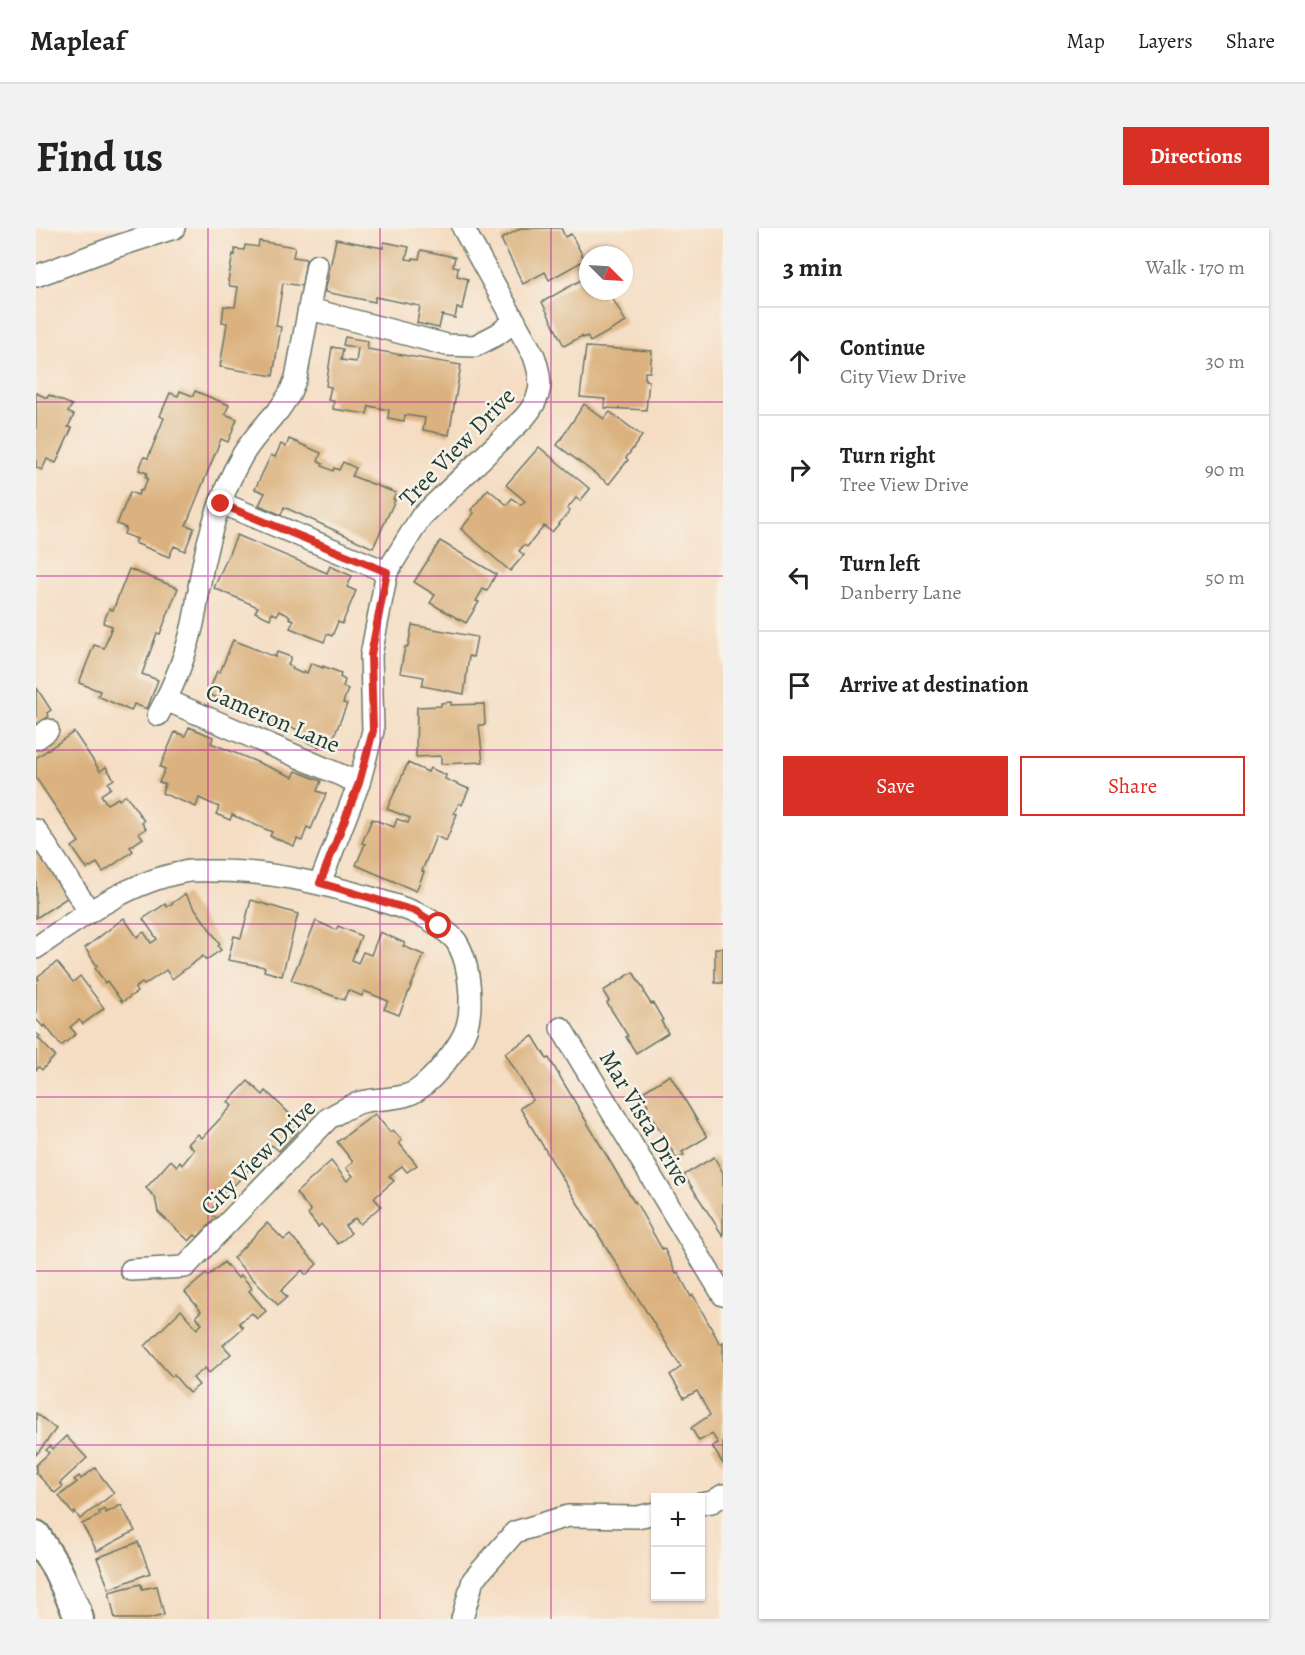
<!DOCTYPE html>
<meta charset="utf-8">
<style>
:root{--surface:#fff;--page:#f2f2f2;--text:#222;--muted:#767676;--line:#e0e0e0;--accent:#d93025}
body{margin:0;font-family:Alegreya,serif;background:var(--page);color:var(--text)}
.controls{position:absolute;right:18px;bottom:18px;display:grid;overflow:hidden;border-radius:0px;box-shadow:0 2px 4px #0004}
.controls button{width:54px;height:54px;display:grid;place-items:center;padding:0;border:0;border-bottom:2px solid var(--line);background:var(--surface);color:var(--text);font:30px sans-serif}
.compass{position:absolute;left:543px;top:18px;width:54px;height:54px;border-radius:50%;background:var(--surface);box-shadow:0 2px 4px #0004;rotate:114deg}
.stop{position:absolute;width:18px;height:18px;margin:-14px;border:4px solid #d93025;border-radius:50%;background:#fff}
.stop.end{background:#d93025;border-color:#fff;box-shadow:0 2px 6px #0008}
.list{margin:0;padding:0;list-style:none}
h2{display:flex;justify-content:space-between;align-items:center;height:78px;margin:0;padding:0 24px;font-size:26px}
h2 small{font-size:20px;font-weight:400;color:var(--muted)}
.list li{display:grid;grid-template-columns:39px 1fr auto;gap:18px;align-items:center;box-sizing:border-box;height:108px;padding:0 24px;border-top:2px solid var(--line)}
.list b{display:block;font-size:22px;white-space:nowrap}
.list p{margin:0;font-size:20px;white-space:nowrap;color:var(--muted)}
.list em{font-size:20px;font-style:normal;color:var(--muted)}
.actions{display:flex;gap:12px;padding:18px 24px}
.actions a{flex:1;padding:14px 0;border:2px solid var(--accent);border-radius:0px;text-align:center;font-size:21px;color:var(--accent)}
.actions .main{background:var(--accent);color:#fff}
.icon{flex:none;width:33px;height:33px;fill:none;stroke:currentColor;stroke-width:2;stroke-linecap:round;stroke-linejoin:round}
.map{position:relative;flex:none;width:687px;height:1391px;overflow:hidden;border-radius:0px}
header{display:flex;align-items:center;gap:36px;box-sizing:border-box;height:84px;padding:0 30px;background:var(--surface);border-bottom:2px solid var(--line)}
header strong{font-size:28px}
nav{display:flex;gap:33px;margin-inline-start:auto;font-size:21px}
.intro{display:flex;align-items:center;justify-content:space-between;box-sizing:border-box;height:144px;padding:0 36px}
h1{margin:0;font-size:42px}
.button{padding:15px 27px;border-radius:0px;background:var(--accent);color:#fff;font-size:21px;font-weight:700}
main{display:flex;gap:36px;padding:0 36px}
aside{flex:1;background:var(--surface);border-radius:0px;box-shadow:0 2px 4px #0004}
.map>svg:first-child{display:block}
.building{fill:#dbb27f}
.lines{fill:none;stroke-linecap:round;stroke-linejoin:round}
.street-casing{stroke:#6a7566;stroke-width:24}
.secondary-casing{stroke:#6a7566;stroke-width:32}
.street{stroke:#fff;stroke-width:21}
.secondary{stroke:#fff;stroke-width:28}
.route{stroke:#d93025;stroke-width:8}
.grid{fill:none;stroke:#b5179e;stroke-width:1.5;stroke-opacity:0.55}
.labels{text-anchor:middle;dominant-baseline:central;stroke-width:5;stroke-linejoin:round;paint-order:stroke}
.street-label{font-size:24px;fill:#1f3d34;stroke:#f7f3e8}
</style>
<header>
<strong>Mapleaf</strong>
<nav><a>Map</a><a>Layers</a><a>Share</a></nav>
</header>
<div class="intro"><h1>Find us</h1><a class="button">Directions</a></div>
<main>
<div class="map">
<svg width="687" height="1391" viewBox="0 0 687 1391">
<rect width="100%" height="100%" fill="#f7f3e8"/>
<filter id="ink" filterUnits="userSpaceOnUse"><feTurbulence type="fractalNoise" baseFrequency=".0167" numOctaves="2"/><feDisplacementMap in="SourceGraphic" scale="12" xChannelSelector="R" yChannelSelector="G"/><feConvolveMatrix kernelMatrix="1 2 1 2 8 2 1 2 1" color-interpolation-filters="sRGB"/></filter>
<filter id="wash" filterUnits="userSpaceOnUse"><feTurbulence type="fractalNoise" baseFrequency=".008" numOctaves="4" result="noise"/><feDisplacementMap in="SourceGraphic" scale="24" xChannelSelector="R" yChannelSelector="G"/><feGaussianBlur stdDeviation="1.35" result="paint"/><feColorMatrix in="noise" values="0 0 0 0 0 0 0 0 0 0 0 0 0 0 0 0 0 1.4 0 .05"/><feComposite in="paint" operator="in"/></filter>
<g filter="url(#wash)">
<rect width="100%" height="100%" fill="#f5ddc3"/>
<g id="blocks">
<g class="building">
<path d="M 485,0 L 525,0 L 529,9 L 535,6 L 549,32 L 513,52 L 509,44 L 487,56 L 465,11 Z"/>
<path d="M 300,11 L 347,20 L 348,14 L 373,19 L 370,31 L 377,32 L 377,30 L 383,31 L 385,22 L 419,29 L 417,38 L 422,39 L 421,48 L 432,51 L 426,81 L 421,80 L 419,90 L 406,87 L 403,100 L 381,95 L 384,78 L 339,69 L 339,74 L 289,64 Z"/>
<path d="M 223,13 L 259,19 L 257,29 L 270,31 L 266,58 L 247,55 L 240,98 L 245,99 L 237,148 L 184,139 L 191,95 L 186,94 L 188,78 L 199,79 L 202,59 L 194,58 L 192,53 L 197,26 L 199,27 L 199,21 L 208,22 L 209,17 L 222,19 Z"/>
<path d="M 552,48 L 552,63 L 565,63 L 569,71 L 575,68 L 590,94 L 554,114 L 551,108 L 547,110 L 546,108 L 528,118 L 506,74 Z"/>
<path d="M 309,109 L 332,113 L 331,121 L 425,137 L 413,207 L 387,202 L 389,190 L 369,187 L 368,193 L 352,190 L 353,182 L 333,178 L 331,186 L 297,181 L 298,173 L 292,172 L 295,159 L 290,158 L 296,119 L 307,121 L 305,132 L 320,134 L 322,120 L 307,117 Z"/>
<path d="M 550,119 L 616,123 L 614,144 L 609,144 L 609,152 L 613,153 L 610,182 L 569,180 L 569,171 L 544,169 Z"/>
<path d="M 144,163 L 157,168 L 159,163 L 193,177 L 189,186 L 201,191 L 192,214 L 185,211 L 150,297 L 158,300 L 149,323 L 138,318 L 133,329 L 99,315 L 101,311 L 88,306 L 90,300 L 81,296 L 94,264 L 102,267 L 104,262 L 106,263 L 112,250 L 109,249 L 111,245 L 103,242 L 108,229 L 112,230 L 128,190 L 124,188 L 134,165 L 142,168 Z"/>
<path d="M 0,165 L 11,170 L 13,167 L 36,177 L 32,184 L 38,187 L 32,199 L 36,200 L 20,235 L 11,231 L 6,242 L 0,239 Z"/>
<path d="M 548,176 L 568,191 L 574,184 L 606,208 L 590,230 L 592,232 L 573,256 L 521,217 Z"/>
<path d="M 253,211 L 285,225 L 282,233 L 287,236 L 286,238 L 297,243 L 298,240 L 303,242 L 307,234 L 320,240 L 316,248 L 360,265 L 357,271 L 359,272 L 337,320 L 248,279 L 245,287 L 223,277 L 229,265 L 219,261 L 235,227 L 239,229 L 245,216 L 250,219 Z"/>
<path d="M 503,219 L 554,261 L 544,273 L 540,270 L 531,281 L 534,283 L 516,304 L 508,298 L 491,319 L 488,317 L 483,323 L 488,327 L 474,343 L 425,301 L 438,285 L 435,282 L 452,261 L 471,277 L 476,270 L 485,277 L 489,273 L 470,257 Z"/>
<path d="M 201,307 L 291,345 L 294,338 L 316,348 L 311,359 L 320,363 L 306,396 L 302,394 L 296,408 L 291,406 L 288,414 L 254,400 L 258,392 L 253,390 L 254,388 L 243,383 L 241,387 L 236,385 L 234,391 L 219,384 L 222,379 L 178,360 Z"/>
<path d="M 404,313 L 460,346 L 451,363 L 447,361 L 440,373 L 443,374 L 430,395 L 394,375 L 399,367 L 378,354 Z"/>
<path d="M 93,341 L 142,360 L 124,406 L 121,405 L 106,446 L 122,452 L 111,481 L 98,476 L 95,483 L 62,468 L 64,463 L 43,455 L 58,417 L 68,420 L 76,398 L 67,395 L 73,381 L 77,382 Z"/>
<path d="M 376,397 L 441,409 L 437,429 L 433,428 L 428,466 L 386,458 L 388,449 L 364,445 L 369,419 L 372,419 Z"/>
<path d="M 197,412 L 239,429 L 241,424 L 255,429 L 252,437 L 257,439 L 256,441 L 267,446 L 268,443 L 271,445 L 275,435 L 287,440 L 287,438 L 305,445 L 304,449 L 309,452 L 307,459 L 312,461 L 307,475 L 311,476 L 297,511 L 287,507 L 283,519 L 259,509 L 262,502 L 172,466 L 181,443 L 184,444 Z"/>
<path d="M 0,459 L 15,482 L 11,485 L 13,488 L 0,497 Z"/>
<path d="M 415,474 L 415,477 L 448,476 L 449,497 L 443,497 L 447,534 L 405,536 L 405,528 L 380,529 L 381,479 L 405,478 L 405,475 Z"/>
<path d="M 153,499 L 177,509 L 175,515 L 257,549 L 260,543 L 285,553 L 281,563 L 290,566 L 275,601 L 271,599 L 266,613 L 261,611 L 258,618 L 234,608 L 236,604 L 196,587 L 194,592 L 180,586 L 183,579 L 163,570 L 160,579 L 126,565 L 129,556 L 123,554 L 129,541 L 124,539 L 139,504 L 149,508 Z"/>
<path d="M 38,504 L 64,543 L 70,539 L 78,551 L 72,555 L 75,560 L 65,567 L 71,576 L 82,570 L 83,572 L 90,567 L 108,593 L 106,595 L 110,601 L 103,605 L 107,610 L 94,619 L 97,623 L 67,644 L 61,635 L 51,641 L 36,619 L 43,614 L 0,550 L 0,530 Z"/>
<path d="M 372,535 L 392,544 L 394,540 L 410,547 L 409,551 L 433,561 L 426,577 L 423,575 L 418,585 L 421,586 L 410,613 L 400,608 L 386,643 L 388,644 L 380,663 L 320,637 L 329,616 L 326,615 L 336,591 L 358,599 L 361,591 L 372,595 L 374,590 L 351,581 Z"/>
<path d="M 0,622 L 12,640 L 18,636 L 34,668 L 0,690 Z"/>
<path d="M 149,666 L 184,716 L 182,718 L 185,722 L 170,732 L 167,728 L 136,751 L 130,742 L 108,757 L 106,755 L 99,760 L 101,764 L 86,774 L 71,753 L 69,755 L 59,740 L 61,738 L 49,720 L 88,690 L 101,709 L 108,704 L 115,715 L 121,711 L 107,691 L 129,676 L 131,679 Z"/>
<path d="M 215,672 L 262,686 L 246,748 L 228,743 L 229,739 L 192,732 L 198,708 L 205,710 Z"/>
<path d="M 280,693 L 300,702 L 302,698 L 325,708 L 316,732 L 322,735 L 327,724 L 335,727 L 344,704 L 369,715 L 367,718 L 388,727 L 363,787 L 348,781 L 352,773 L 328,763 L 326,768 L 312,762 L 308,772 L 255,752 Z"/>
<rect x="679" y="720" width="8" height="35"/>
<path d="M 21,734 L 37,754 L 44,748 L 68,780 L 47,796 L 43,792 L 34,799 L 40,806 L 25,818 L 9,797 L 7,799 L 0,791 L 0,753 L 3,751 L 1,749 Z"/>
<path d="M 597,744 L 609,764 L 608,765 L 615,776 L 617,775 L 627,792 L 625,793 L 632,805 L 600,825 L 590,809 L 592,808 L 571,775 L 573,773 L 567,763 Z"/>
<path d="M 0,805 L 4,808 L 2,810 L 19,828 L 6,842 L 3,839 L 0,842 Z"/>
<path d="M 497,808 L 511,831 L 513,830 L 598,974 L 599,973 L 626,1021 L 628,1020 L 640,1045 L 642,1044 L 655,1069 L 657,1067 L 684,1116 L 687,1114 L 687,1236 L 676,1218 L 682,1215 L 676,1206 L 663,1213 L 655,1200 L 674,1187 L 661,1163 L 648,1170 L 634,1147 L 645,1139 L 557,998 L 556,999 L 484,880 L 497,872 L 469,825 Z"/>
<path d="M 634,847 L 671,909 L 646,924 L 648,927 L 641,931 L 609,878 L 612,877 L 605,865 Z"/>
<path d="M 212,853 L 227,867 L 230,863 L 259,891 L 254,896 L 262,903 L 243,923 L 236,917 L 173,984 L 180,990 L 162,1009 L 159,1007 L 153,1013 L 122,984 L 119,969 L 110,960 L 135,932 L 141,938 L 144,934 L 146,937 L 158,922 L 152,916 L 162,906 L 166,910 L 196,878 L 192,874 Z"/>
<path d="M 339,886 L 354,904 L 357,902 L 366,912 L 363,915 L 381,937 L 371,944 L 366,938 L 353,948 L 358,953 L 338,970 L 345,978 L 324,996 L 319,990 L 309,998 L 315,1005 L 302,1016 L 285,996 L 282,999 L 272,986 L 275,983 L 260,965 L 295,933 L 311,953 L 317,948 L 310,940 L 317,934 L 301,914 Z"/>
<path d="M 678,929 L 687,945 L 687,1008 L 648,947 Z"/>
<path d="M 231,995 L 248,1012 L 254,1007 L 281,1036 L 270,1047 L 266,1042 L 245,1063 L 251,1069 L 242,1077 L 197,1030 Z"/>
<path d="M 188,1034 L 202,1050 L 205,1047 L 216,1060 L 213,1063 L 230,1083 L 221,1091 L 216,1085 L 203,1095 L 207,1100 L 187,1117 L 195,1126 L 173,1145 L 169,1140 L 157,1150 L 163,1157 L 153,1165 L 138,1147 L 136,1149 L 109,1118 L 145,1082 L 161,1101 L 166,1096 L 160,1088 L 165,1083 L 149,1064 L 170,1046 L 172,1048 Z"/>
<path d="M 0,1185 L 20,1201 L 0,1227 Z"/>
<path d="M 30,1208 L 51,1230 L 24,1255 L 27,1258 L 19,1265 L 0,1245 L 0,1237 L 13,1225 L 10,1222 L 14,1218 L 17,1221 Z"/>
<path d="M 59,1240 L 78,1265 L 44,1291 L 39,1284 L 37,1286 L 23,1268 L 41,1254 L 38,1252 L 43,1248 L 45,1251 Z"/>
<path d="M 85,1277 L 99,1303 L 61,1323 L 46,1296 L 64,1287 L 63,1284 L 68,1281 L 70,1285 Z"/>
<path d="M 102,1314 L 114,1345 L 73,1361 L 61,1330 Z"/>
<path d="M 105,1356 L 106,1361 L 121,1358 L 128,1387 L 113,1391 L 79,1391 L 73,1364 Z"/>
</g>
</g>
</g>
<g filter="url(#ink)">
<use href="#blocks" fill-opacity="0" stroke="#6a7566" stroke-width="1.5"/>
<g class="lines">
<defs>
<g id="street">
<path d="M 0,48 L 79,19 L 138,0"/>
<path d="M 274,81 L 411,117 L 439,118 L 462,106 L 479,93"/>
<path d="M 242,183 L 253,167 L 260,150 L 281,37"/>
<path d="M 185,275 L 351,344"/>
<path d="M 163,359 C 170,315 183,268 206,228 C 214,214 226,201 237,188"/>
<path d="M 130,472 L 323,555"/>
<path d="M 122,487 C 142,450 157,408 162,367"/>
<path d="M 0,511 L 12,502"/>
<path d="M 0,602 L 53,683"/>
<path d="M 284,655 L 323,555 L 337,503 L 335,427 L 351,344 L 385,289 L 488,190 C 507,168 507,154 498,128 L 427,0"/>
<path d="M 0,720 C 46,688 93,654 148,644 C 157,642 167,643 176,643 C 231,642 284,655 336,670 C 360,678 383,683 403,698 C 408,702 416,708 420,713 C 434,734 439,783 428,806 C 421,821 402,845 389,856 C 372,873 352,869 330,873 C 317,875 304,884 293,890 L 149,1039 L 95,1042"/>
<path d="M 525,800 L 687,1067"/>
<path d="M 664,1276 L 676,1274 L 687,1267"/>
<path d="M 426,1391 L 437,1352 L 479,1304 L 532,1288 L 601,1289 L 620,1285"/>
</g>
<path id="secondary" d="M 0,1307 L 21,1341 L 41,1384 L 43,1391"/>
</defs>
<use href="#street" class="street-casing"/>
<use href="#secondary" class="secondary-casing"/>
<use href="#street" class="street"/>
<use href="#secondary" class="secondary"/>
</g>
</g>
<g class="lines" filter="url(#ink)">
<path class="route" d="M 185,276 L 351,344 L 335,427 L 337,503 L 323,555 L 284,655 L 379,683 L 403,698"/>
</g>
<path class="grid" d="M 172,0 L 172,1391M 344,0 L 344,1391M 515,0 L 515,1391M 0,174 L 687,174M 0,348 L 687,348M 0,522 L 687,522M 0,696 L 687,696M 0,869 L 687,869M 0,1043 L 687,1043M 0,1217 L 687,1217"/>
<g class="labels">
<g class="street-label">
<text transform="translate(421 219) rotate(-46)">Tree View Drive</text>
<text transform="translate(237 490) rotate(23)">Cameron Lane</text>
<text transform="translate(609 890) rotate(59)">Mar Vista Drive</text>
<text transform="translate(222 929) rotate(-45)">City View Drive</text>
</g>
</g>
</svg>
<div class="controls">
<button>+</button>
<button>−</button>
</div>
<svg class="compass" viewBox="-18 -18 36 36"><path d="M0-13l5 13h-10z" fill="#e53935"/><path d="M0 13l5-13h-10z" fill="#767676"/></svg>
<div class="stop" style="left:403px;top:698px"></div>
<div class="stop end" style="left:185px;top:276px"></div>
</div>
<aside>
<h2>3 min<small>Walk · 170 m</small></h2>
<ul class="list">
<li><svg class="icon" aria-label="ahead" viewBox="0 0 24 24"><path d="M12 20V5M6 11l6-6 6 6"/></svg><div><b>Continue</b><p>City View Drive</p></div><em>30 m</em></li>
<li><svg class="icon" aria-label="right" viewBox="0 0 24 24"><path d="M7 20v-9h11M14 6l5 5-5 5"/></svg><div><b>Turn right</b><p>Tree View Drive</p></div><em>90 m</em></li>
<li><svg class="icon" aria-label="left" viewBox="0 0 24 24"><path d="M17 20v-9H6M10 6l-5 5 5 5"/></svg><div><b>Turn left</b><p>Danberry Lane</p></div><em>50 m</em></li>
<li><svg class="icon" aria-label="arrive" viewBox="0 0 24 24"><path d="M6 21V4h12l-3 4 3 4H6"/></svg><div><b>Arrive at destination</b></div></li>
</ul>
<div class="actions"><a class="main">Save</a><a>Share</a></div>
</aside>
</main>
